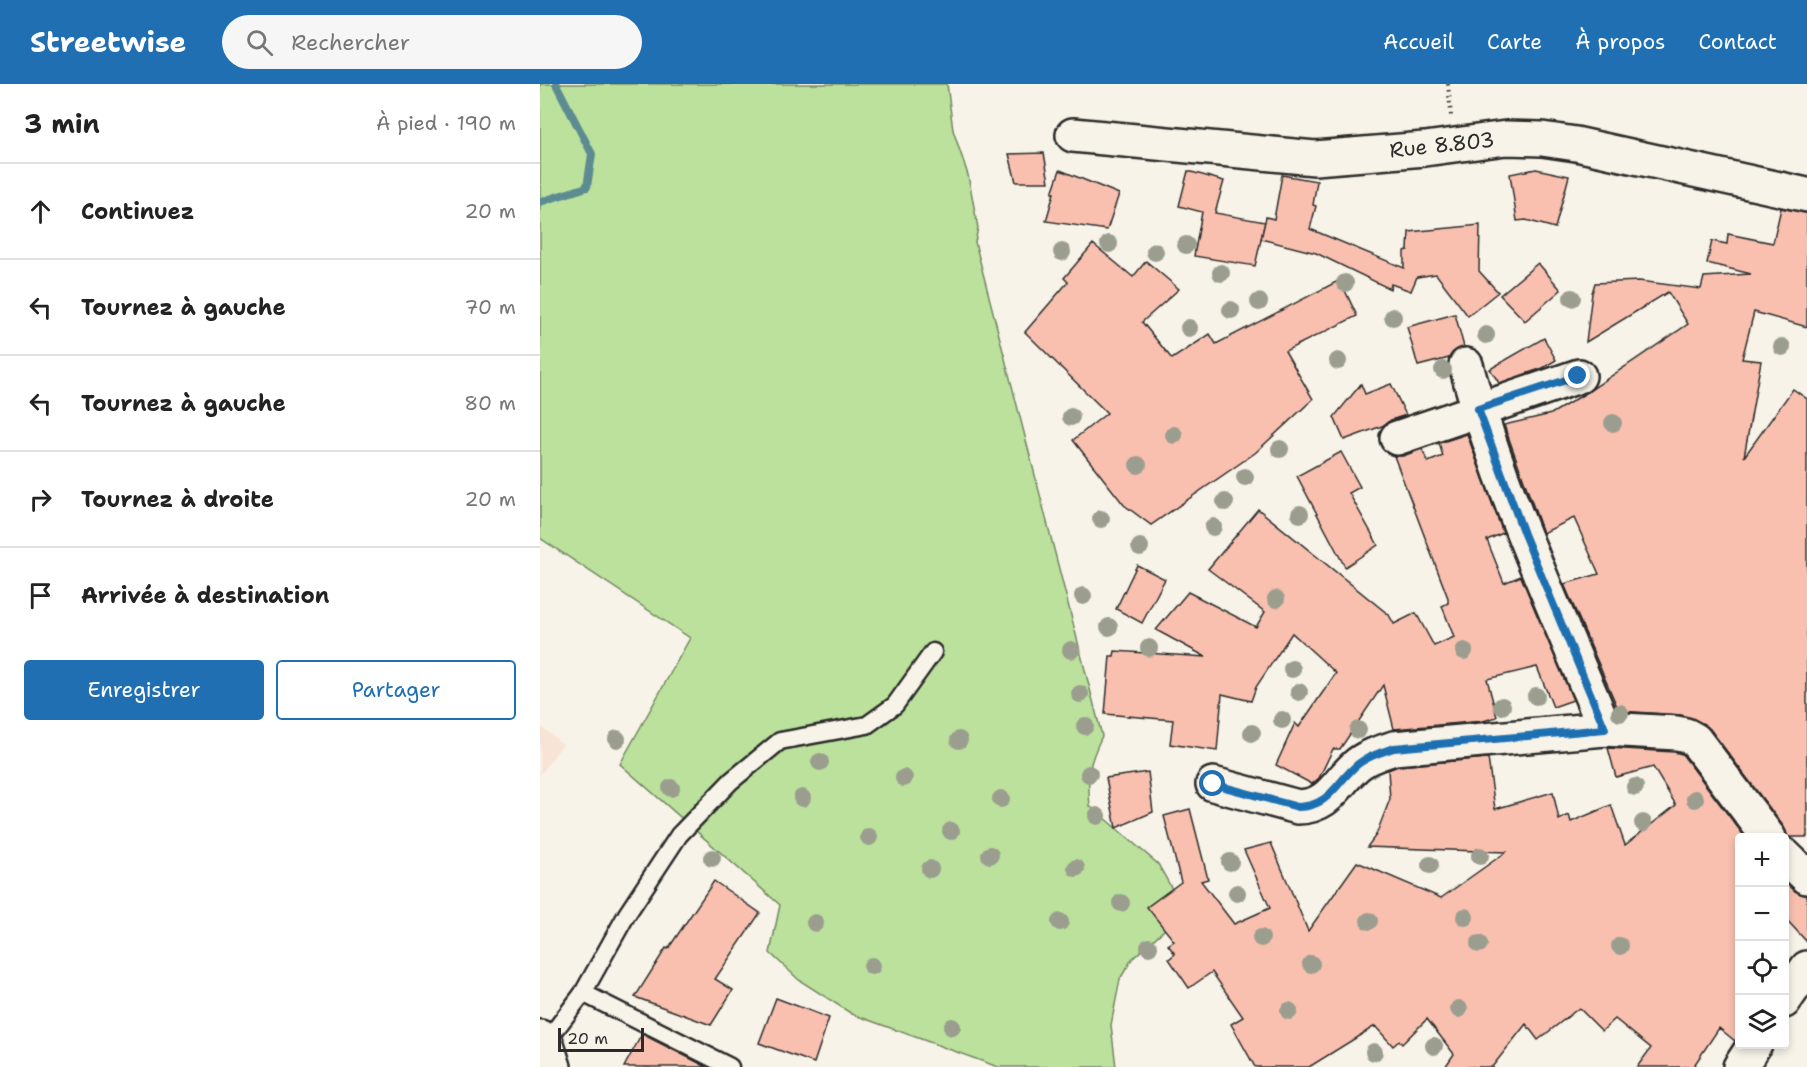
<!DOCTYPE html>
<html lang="fr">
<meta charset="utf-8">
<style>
:root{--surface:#fff;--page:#f6f6f6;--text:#222;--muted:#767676;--line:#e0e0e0;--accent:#1f6fb2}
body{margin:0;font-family:"Shantell Sans",sans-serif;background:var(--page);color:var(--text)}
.controls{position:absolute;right:18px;bottom:18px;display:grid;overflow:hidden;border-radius:6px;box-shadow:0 3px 9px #0003}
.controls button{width:54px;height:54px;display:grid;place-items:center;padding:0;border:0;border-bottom:2px solid var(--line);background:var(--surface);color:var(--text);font:30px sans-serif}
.scale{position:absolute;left:18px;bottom:15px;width:86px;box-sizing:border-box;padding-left:6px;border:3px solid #2b2b2b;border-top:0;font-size:16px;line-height:21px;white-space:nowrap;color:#2b2b2b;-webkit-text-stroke:4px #f7f3e8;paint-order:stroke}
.stop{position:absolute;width:18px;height:18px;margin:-14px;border:4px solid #1f6fb2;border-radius:50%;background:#fff}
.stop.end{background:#1f6fb2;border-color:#fff;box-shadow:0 2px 6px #0008}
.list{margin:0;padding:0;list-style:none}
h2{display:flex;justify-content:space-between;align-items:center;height:78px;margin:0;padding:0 24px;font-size:26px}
h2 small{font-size:20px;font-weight:400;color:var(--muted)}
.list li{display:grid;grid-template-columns:39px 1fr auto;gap:18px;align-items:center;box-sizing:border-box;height:96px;padding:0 24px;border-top:2px solid var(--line)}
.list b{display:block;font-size:22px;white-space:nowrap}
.list em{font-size:20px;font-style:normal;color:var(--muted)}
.actions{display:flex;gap:12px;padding:18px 24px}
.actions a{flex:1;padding:14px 0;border:2px solid var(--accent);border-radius:6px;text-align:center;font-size:21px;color:var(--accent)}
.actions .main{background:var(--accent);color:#fff}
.icon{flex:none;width:33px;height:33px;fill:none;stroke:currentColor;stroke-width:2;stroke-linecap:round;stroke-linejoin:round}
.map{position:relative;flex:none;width:1267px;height:983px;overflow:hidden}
header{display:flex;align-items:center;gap:36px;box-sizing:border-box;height:84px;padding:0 30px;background:var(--accent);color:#fff}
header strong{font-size:28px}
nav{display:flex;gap:33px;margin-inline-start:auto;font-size:21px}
.search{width:420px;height:54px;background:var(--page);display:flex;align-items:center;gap:15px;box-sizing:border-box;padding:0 21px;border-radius:33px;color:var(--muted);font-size:22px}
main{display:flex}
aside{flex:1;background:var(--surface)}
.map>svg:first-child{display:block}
.built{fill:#f8e4d7}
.green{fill:#bbe19c;stroke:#738664;stroke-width:1.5}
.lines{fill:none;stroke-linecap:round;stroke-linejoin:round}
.stream{stroke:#5c8c92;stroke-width:8}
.building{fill:#f9c0af;stroke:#2b2b2b;stroke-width:1.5}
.lane-casing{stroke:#2b2b2b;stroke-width:21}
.street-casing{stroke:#2b2b2b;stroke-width:38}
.path{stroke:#2b2b2b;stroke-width:4;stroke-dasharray:1.5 4.5;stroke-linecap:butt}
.lane{stroke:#f7f3e8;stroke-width:16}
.street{stroke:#f7f3e8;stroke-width:33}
.tree{fill:#9b9e8f}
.route{stroke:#1f6fb2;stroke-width:8}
.labels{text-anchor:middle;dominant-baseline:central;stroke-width:4.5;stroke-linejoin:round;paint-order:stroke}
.street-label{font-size:21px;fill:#2b2b2b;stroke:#f7f3e8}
</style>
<header>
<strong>Streetwise</strong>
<div class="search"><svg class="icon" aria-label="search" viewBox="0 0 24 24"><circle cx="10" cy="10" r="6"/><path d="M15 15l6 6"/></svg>Rechercher</div>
<nav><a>Accueil</a><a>Carte</a><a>À propos</a><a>Contact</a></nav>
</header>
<main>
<aside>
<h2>3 min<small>À pied · 190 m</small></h2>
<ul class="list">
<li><svg class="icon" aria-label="ahead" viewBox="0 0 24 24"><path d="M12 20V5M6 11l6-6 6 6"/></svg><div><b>Continuez</b></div><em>20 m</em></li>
<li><svg class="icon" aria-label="left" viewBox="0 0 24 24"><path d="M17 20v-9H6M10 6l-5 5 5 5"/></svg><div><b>Tournez à gauche</b></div><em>70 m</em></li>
<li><svg class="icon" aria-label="left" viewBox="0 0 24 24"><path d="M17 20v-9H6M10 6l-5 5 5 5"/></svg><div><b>Tournez à gauche</b></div><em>80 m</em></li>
<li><svg class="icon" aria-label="right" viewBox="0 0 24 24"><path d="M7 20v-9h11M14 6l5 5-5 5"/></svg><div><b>Tournez à droite</b></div><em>20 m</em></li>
<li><svg class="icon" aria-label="arrive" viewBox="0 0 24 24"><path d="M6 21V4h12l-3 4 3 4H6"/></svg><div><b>Arrivée à destination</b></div></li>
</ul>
<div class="actions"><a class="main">Enregistrer</a><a>Partager</a></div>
</aside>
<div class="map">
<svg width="1267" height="983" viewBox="0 0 1267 983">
<rect width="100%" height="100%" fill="#f7f3e8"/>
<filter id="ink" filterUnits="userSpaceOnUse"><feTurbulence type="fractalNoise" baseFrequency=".0167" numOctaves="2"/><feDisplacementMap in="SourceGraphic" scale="12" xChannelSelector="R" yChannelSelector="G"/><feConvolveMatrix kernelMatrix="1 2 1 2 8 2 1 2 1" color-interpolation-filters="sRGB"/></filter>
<g filter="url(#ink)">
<path class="built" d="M 0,642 L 23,660 L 0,691 Z"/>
<path class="green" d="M 0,0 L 407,0 L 413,46 L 428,91 L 438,144 L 435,158 L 562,652 C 548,681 547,690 550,722 L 618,780 L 632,805 L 625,845 L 592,875 L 580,895 L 571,941 L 576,983 L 458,983 L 312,930 L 259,896 L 230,869 L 240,821 L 80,680 L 150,554 L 0,454 Z"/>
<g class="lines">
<path class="stream" d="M 0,118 L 47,103 L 52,70 L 16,0"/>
</g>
<g class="building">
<path d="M 504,69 L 509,98 L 476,98 L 469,70 Z"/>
<path d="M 996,85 L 1029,92 L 1015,144 L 986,136 L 977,137 L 970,90 Z"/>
<path d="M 520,86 L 579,110 L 567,146 L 506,137 L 514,109 L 512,109 Z"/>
<path d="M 648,87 L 684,97 L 675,129 L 725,138 L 715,182 L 654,172 L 662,128 L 639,122 Z"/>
<path d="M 742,91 L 777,97 L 773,121 L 776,122 L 770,145 L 864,184 L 864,167 L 868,166 L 869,148 L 940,141 L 939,187 L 958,208 L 928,232 L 896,190 L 877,193 L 871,207 L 851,200 L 850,205 L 776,169 L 721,155 L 726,133 L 734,135 Z"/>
<path d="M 1241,124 L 1267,129 L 1267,243 L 1214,228 L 1202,275 L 1221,277 L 1204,373 L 1253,305 L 1267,315 L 1267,753 L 1248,753 L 1244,743 L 1170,645 L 1164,640 L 1141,631 L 1079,627 L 1024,500 L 1059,490 L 1034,434 L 1003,449 L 964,341 L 1011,330 L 1046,309 L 1148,240 L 1128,208 L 1046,258 L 1052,209 L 1055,199 L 1099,197 L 1161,205 L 1164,193 L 1211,190 L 1167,179 L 1172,157 L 1187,160 L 1188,150 L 1233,159 Z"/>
<path d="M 553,160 L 593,193 L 606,177 L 639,205 L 602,238 L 632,275 L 670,250 L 676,260 L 800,196 L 817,232 L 745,267 L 773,315 L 715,369 L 611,441 L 584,421 L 533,356 L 567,329 L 485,248 L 528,198 L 524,194 Z"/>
<path d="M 998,179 L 1021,206 L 985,237 L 960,211 Z"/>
<path d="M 915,230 L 924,263 L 913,268 L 909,274 L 878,282 L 867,243 Z"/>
<path d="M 1004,254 L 1016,276 L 1003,284 L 959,299 L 950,285 Z"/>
<path d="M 821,300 L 825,310 L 851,300 L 866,331 L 851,336 L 842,342 L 804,356 L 794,333 Z"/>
<path d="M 927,350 L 963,449 L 947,456 L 964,499 L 981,492 L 1033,616 L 1013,623 L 997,583 L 947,595 L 957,633 L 943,637 L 854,645 L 843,601 L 800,665 L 793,665 L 779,694 L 772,700 L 736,681 L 755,639 L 759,643 L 796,589 L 752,549 L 716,603 L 711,617 L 682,610 L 677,667 L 630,660 L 633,636 L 565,630 L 570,572 L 574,572 L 575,567 L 666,573 L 616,546 L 648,508 L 716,543 L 725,528 L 668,485 L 718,425 L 849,531 L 854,540 L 876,529 L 894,562 L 914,553 L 902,522 L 908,519 L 908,514 L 854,372 L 863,372 L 882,365 L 888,378 L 903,372 L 899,359 Z"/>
<path d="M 801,368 L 820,403 L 809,409 L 838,461 L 805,483 L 757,392 Z"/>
<path d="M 597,481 L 625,495 L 602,539 L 576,525 Z"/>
<path d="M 1068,664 L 1134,668 L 1142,670 L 1205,753 L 1200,753 L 1200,950 L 1195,957 L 1179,944 L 1153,983 L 1097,983 L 1111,964 L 1075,935 L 1062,947 L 1039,924 L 998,956 L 986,940 L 952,983 L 905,983 L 914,970 L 887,935 L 862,960 L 859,957 L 853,962 L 835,942 L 769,983 L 715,983 L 691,940 L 703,933 L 672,888 L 649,904 L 629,875 L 635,870 L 628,861 L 634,857 L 607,823 L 641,798 L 624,732 L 650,725 L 668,795 L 661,797 L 694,840 L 730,824 L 704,766 L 731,759 L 768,847 L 817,778 L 901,814 L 966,768 L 827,763 L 836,751 L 850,715 L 848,686 L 858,682 L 948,674 L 955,725 L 1013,708 L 1019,736 L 1029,731 L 1031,738 L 1071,721 L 1085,761 L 1136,721 L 1113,683 L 1076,693 Z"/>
<path d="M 608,688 L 613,728 L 576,744 L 566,694 Z"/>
<path d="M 174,797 L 220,829 L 175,895 L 193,906 L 171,941 L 95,913 L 126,864 L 128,865 Z"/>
<path d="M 1245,797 L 1255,807 L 1267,811 L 1267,858 L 1245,834 Z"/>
<path d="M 236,914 L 289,934 L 274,979 L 219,959 Z"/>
<path d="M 102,950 L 167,983 L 84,983 Z"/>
</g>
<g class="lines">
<defs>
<g id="lane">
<path d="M 43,909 L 190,983"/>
<path d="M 6,958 L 43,909 L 87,830 L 139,751 L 191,697 L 240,657 L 327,641 L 355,621 L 393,568"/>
</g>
<g id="street">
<path d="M 533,51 L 775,74 L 885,65 L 966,54 L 1002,55 L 1036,60 L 1267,111"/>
<path d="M 926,281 C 960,406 1015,525 1065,645"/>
<path d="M 857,354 L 1039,292"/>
<path d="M 673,700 L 758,723 C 791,722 796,698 818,680 C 828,672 842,668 854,664 L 1065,645 L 1137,649 L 1146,651 L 1155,656 L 1229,754"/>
<path d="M 1244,771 L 1267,793"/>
<path d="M 1244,917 L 1267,884"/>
<path d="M 0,953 L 6,958 L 14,983"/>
<path d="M 1200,983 L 1215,960"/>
</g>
</defs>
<use href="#lane" class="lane-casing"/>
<use href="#street" class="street-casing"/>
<path class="path" d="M 908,0 L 911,32"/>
<use href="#lane" class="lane"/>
<use href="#street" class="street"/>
</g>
<g class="tree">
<circle cx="569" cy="160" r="9"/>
<circle cx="646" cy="161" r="9"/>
<circle cx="522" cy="168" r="9"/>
<circle cx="615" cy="168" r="9"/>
<circle cx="681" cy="189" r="9"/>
<circle cx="805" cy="199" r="9"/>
<circle cx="1032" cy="214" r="9"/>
<circle cx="719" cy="218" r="9"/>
<circle cx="691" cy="226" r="9"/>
<circle cx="853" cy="233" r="9"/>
<circle cx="649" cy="244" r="9"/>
<circle cx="946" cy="251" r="9"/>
<circle cx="1242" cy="263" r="9"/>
<circle cx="798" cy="277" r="9"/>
<circle cx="903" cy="286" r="9"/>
<circle cx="531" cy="333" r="9"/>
<circle cx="1073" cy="339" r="9"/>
<circle cx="634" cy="351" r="9"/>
<circle cx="740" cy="365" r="9"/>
<circle cx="598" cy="381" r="9"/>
<circle cx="705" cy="393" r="9"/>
<circle cx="685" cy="418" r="9"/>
<circle cx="760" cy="430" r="9"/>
<circle cx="561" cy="435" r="9"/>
<circle cx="673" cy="443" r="9"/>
<circle cx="600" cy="463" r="9"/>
<circle cx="543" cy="512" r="9"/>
<circle cx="736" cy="515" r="9"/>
<circle cx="569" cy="543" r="9"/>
<circle cx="609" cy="564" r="9"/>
<circle cx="531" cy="566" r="9"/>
<circle cx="924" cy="567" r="9"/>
<circle cx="752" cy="585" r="9"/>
<circle cx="759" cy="608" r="9"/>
<circle cx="540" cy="610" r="9"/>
<circle cx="996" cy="612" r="9"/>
<circle cx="962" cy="622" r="9"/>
<circle cx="1080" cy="629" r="9"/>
<circle cx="742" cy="636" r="9"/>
<circle cx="545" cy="642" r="9"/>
<circle cx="818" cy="646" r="9"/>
<circle cx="712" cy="649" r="9"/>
<circle cx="77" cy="655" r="9"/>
<circle cx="419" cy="656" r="9"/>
<circle cx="280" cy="678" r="9"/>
<circle cx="549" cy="690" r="9"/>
<circle cx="364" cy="694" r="9"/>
<circle cx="1095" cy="703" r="9"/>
<circle cx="131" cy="704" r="9"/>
<circle cx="262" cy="714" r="9"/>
<circle cx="461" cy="715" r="9"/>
<circle cx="1155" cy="715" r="9"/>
<circle cx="557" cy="732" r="9"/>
<circle cx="1103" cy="739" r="9"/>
<circle cx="411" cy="747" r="9"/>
<circle cx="329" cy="753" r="9"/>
<circle cx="450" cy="771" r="9"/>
<circle cx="940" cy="772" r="9"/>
<circle cx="172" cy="774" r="9"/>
<circle cx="690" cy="778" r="9"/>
<circle cx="890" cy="781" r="9"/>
<circle cx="536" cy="784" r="9"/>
<circle cx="390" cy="785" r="9"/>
<circle cx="697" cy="809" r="9"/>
<circle cx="581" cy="819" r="9"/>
<circle cx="925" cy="833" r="9"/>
<circle cx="829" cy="837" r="9"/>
<circle cx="520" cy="838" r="9"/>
<circle cx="275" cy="839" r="9"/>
<circle cx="721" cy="854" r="9"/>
<circle cx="939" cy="860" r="9"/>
<circle cx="1080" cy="862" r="9"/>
<circle cx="609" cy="863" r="9"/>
<circle cx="771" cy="880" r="9"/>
<circle cx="332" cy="882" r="9"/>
<circle cx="919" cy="925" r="9"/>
<circle cx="749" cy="927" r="9"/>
<circle cx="412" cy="943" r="9"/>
<circle cx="894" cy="962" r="9"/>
<circle cx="834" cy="968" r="9"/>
</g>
</g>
<g class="lines" filter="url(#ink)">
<path class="route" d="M 673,700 L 758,723 C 791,722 796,698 818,680 C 828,672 842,668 854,664 L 1065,645 L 984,450 L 938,325 L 1038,292"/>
</g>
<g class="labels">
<g class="street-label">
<text transform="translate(902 61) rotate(-6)">Rue 8.803</text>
</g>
</g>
</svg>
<div class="controls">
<button>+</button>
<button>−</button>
<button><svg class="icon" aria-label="locate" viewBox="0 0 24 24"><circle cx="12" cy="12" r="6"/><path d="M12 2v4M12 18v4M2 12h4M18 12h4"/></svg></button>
<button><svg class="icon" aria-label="layers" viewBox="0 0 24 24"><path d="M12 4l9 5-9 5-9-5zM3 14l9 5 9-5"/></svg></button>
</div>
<div class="scale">20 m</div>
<div class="stop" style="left:673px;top:700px"></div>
<div class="stop end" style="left:1038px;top:292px"></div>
</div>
</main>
